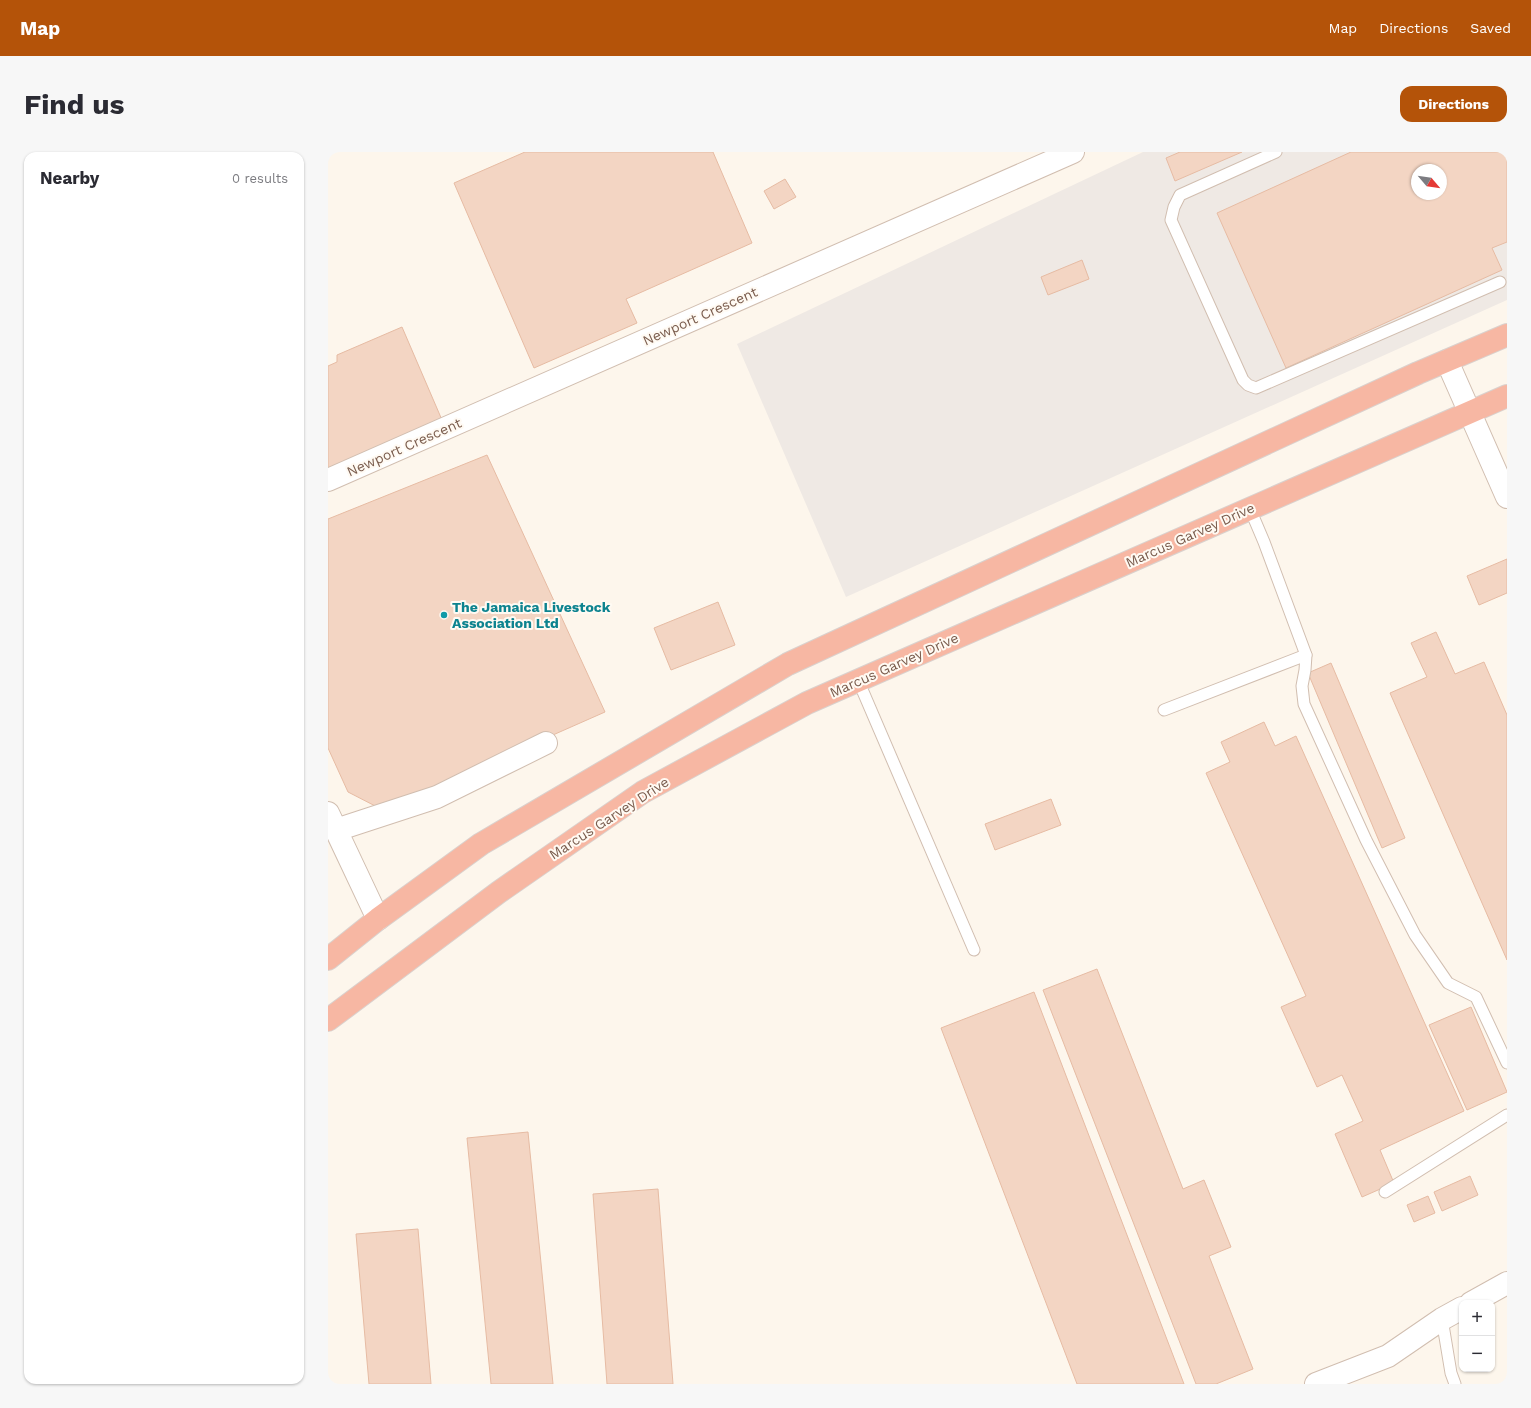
<!DOCTYPE html>
<meta charset="utf-8">
<style>
:root{--surface:#fff;--page:#f7f7f7;--text:#2b2b33;--muted:#7c7c81;--line:#e1e1e2;--accent:#b45309}
body{margin:0;font-family:"Work Sans",sans-serif;background:var(--page);color:var(--text)}
.controls{position:absolute;right:12px;bottom:12px;display:grid;overflow:hidden;border-radius:8px;box-shadow:0 1px 3px #0004}
.controls button{width:36px;height:36px;display:grid;place-items:center;padding:0;border:0;border-bottom:1px solid var(--line);background:var(--surface);color:var(--text);font:20px sans-serif}
.compass{position:absolute;left:1083px;top:12px;width:36px;height:36px;border-radius:50%;background:var(--surface);box-shadow:0 1px 3px #0004;rotate:119deg}
.list{margin:0;padding:0;list-style:none}
h2{display:flex;justify-content:space-between;align-items:center;height:52px;margin:0;padding:0 16px;font-size:17px}
h2 small{font-size:13px;font-weight:400;color:var(--muted)}
.map{position:relative;flex:none;width:1179px;height:1232px;overflow:hidden;border-radius:12px}
header{display:flex;align-items:center;gap:24px;box-sizing:border-box;height:56px;padding:0 20px;background:var(--accent);color:#fff}
header strong{font-size:19px}
nav{display:flex;gap:22px;margin-inline-start:auto;font-size:14px}
.intro{display:flex;align-items:center;justify-content:space-between;box-sizing:border-box;height:96px;padding:0 24px}
h1{margin:0;font-size:28px}
.button{padding:10px 18px;border-radius:12px;background:var(--accent);color:#fff;font-size:14px;font-weight:700}
main{display:flex;gap:24px;padding:0 24px}
aside{flex:1;background:var(--surface);border-radius:12px;box-shadow:0 1px 3px #0004}
.map>svg:first-child{display:block}
.industrial{fill:#efe9e4;fill-rule:evenodd}
.building{fill:#f3d5c3;stroke:#e6bba3;fill-rule:evenodd}
.lines{fill:none;stroke-linecap:round;stroke-linejoin:round}
.lane-casing{stroke:#d1beb0;stroke-width:13}
.street-casing{stroke:#d1beb0;stroke-width:24}
.highway-casing{stroke:#dad1cd;stroke-width:24}
.lane{stroke:#fff;stroke-width:11}
.street{stroke:#fff;stroke-width:22}
.highway{stroke:#f7b7a3;stroke-width:22}
.culture-dot{fill:#0f9aa8;stroke:#fffaf3;stroke-width:1.5}
.labels{text-anchor:middle;dominant-baseline:central;stroke-width:4;stroke-linejoin:round;paint-order:stroke}
.street-label{font-size:14px;fill:#7a5c4d;stroke:#fffaf3}
.culture-label{font-size:14px;font-weight:bold;fill:#0d838f;stroke:#fffaf3;text-anchor:start}
</style>
<header>
<strong>Map</strong>
<nav><a>Map</a><a>Directions</a><a>Saved</a></nav>
</header>
<div class="intro"><h1>Find us</h1><a class="button">Directions</a></div>
<main>
<aside>
<h2>Nearby<small>0 results</small></h2>
<ul class="list">
</ul>
</aside>
<div class="map">
<svg width="1179" height="1232" viewBox="0 0 1179 1232">
<rect width="100%" height="100%" fill="#fdf6ec"/>
<path class="industrial" d="M 815,0 L 1179,0 L 1179,148 L 518,445 L 409,192 ZM 1089,18 L 1113,18 L 1113,42 L 1089,42 Z"/>
<g class="building">
<path d="M 197,0 L 385,0 L 424,91 L 298,147 L 309,171 L 206,216 L 126,31 Z"/>
<path d="M 852,0 L 914,0 L 847,29 L 838,6 Z"/>
<path d="M 1023,0 L 1179,0 L 1179,90 L 1164,96 L 1174,118 L 958,216 L 889,61 ZM 1089,18 L 1113,18 L 1113,42 L 1089,42 Z"/>
<path d="M 457,27 L 468,45 L 446,57 L 436,39 Z"/>
<path d="M 754,108 L 761,127 L 720,143 L 713,125 Z"/>
<path d="M 74,175 L 114,268 L 0,318 L 0,214 L 9,210 L 9,203 Z"/>
<path d="M 159,303 L 277,560 L 55,658 L 20,640 L 0,596 L 0,367 Z"/>
<path d="M 1179,407 L 1179,441 L 1151,453 L 1139,424 Z"/>
<path d="M 390,450 L 407,493 L 343,518 L 326,476 Z"/>
<path d="M 1108,480 L 1127,522 L 1156,510 L 1179,563 L 1179,808 L 1062,541 L 1099,525 L 1083,491 Z"/>
<path d="M 1003,511 L 1077,686 L 1054,696 L 980,521 Z"/>
<path d="M 936,570 L 947,594 L 968,584 L 1136,959 L 1052,998 L 1066,1031 L 1034,1045 L 1007,982 L 1035,969 L 1014,923 L 989,935 L 953,855 L 978,844 L 878,621 L 902,610 L 893,590 Z"/>
<path d="M 723,647 L 733,673 L 667,698 L 657,672 Z"/>
<path d="M 769,817 L 855,1037 L 876,1028 L 903,1095 L 881,1104 L 925,1217 L 888,1232 L 868,1232 L 715,838 Z"/>
<path d="M 706,840 L 856,1232 L 749,1232 L 613,876 Z"/>
<path d="M 1143,855 L 1179,940 L 1139,958 L 1101,873 Z"/>
<path d="M 200,980 L 225,1232 L 163,1232 L 139,986 Z"/>
<path d="M 1142,1024 L 1150,1043 L 1114,1059 L 1106,1040 Z"/>
<path d="M 330,1037 L 345,1232 L 279,1232 L 265,1042 Z"/>
<path d="M 1100,1044 L 1107,1061 L 1086,1070 L 1079,1053 Z"/>
<path d="M 90,1077 L 103,1232 L 41,1232 L 28,1082 Z"/>
</g>
<g class="lines">
<defs>
<g id="lane">
<path d="M 948,0 L 852,43 L 846,55 L 843,68 L 915,228 L 920,233 L 928,236 L 1172,130"/>
<path d="M 922,357 L 936,390 L 978,503 L 977,518 L 974,534 L 976,552 L 1038,688 L 1087,783 L 1120,831 L 1148,845 L 1179,911"/>
<path d="M 530,528 L 646,798"/>
<path d="M 836,558 L 978,503"/>
<path d="M 1057,1040 L 1179,963"/>
<path d="M 1114,1167 L 1123,1221 L 1127,1232"/>
</g>
<g id="street">
<path d="M 1119,209 L 1179,345"/>
<path d="M 0,328 L 745,0"/>
<path d="M 0,661 L 50,767"/>
<path d="M 8,678 L 109,645 L 218,591"/>
<path d="M 1143,1151 L 1179,1131"/>
<path d="M 988,1232 L 1060,1204 L 1114,1167 L 1134,1156"/>
</g>
<g id="highway">
<path d="M 0,807 L 50,767 L 153,692 L 460,512 L 1090,221 L 1179,183"/>
<path d="M 0,868 L 171,740 L 315,640 L 479,551 L 1179,244"/>
</g>
</defs>
<use href="#lane" class="lane-casing"/>
<use href="#street" class="street-casing"/>
<use href="#highway" class="highway-casing"/>
<use href="#lane" class="lane"/>
<use href="#street" class="street"/>
<use href="#highway" class="highway"/>
</g>
<circle class="culture-dot" cx="116" cy="463" r="4"/>
<g class="labels">
<g class="street-label">
<text transform="translate(372 164) rotate(-24)">Newport Crescent</text>
<text transform="translate(76 295) rotate(-24)">Newport Crescent</text>
<text transform="translate(862 383) rotate(-24)">Marcus Garvey Drive</text>
<text transform="translate(566 513) rotate(-24)">Marcus Garvey Drive</text>
<text transform="translate(281 666) rotate(-33)">Marcus Garvey Drive</text>
</g>
<g class="culture-label">
<text x="124" y="455">The Jamaica Livestock<tspan x="124" dy="16">Association Ltd</tspan></text>
</g>
</g>
</svg>
<div class="controls">
<button>+</button>
<button>−</button>
</div>
<svg class="compass" viewBox="-18 -18 36 36"><path d="M0-13l5 13h-10z" fill="#e53935"/><path d="M0 13l5-13h-10z" fill="#7c7c81"/></svg>
</div>
</main>
